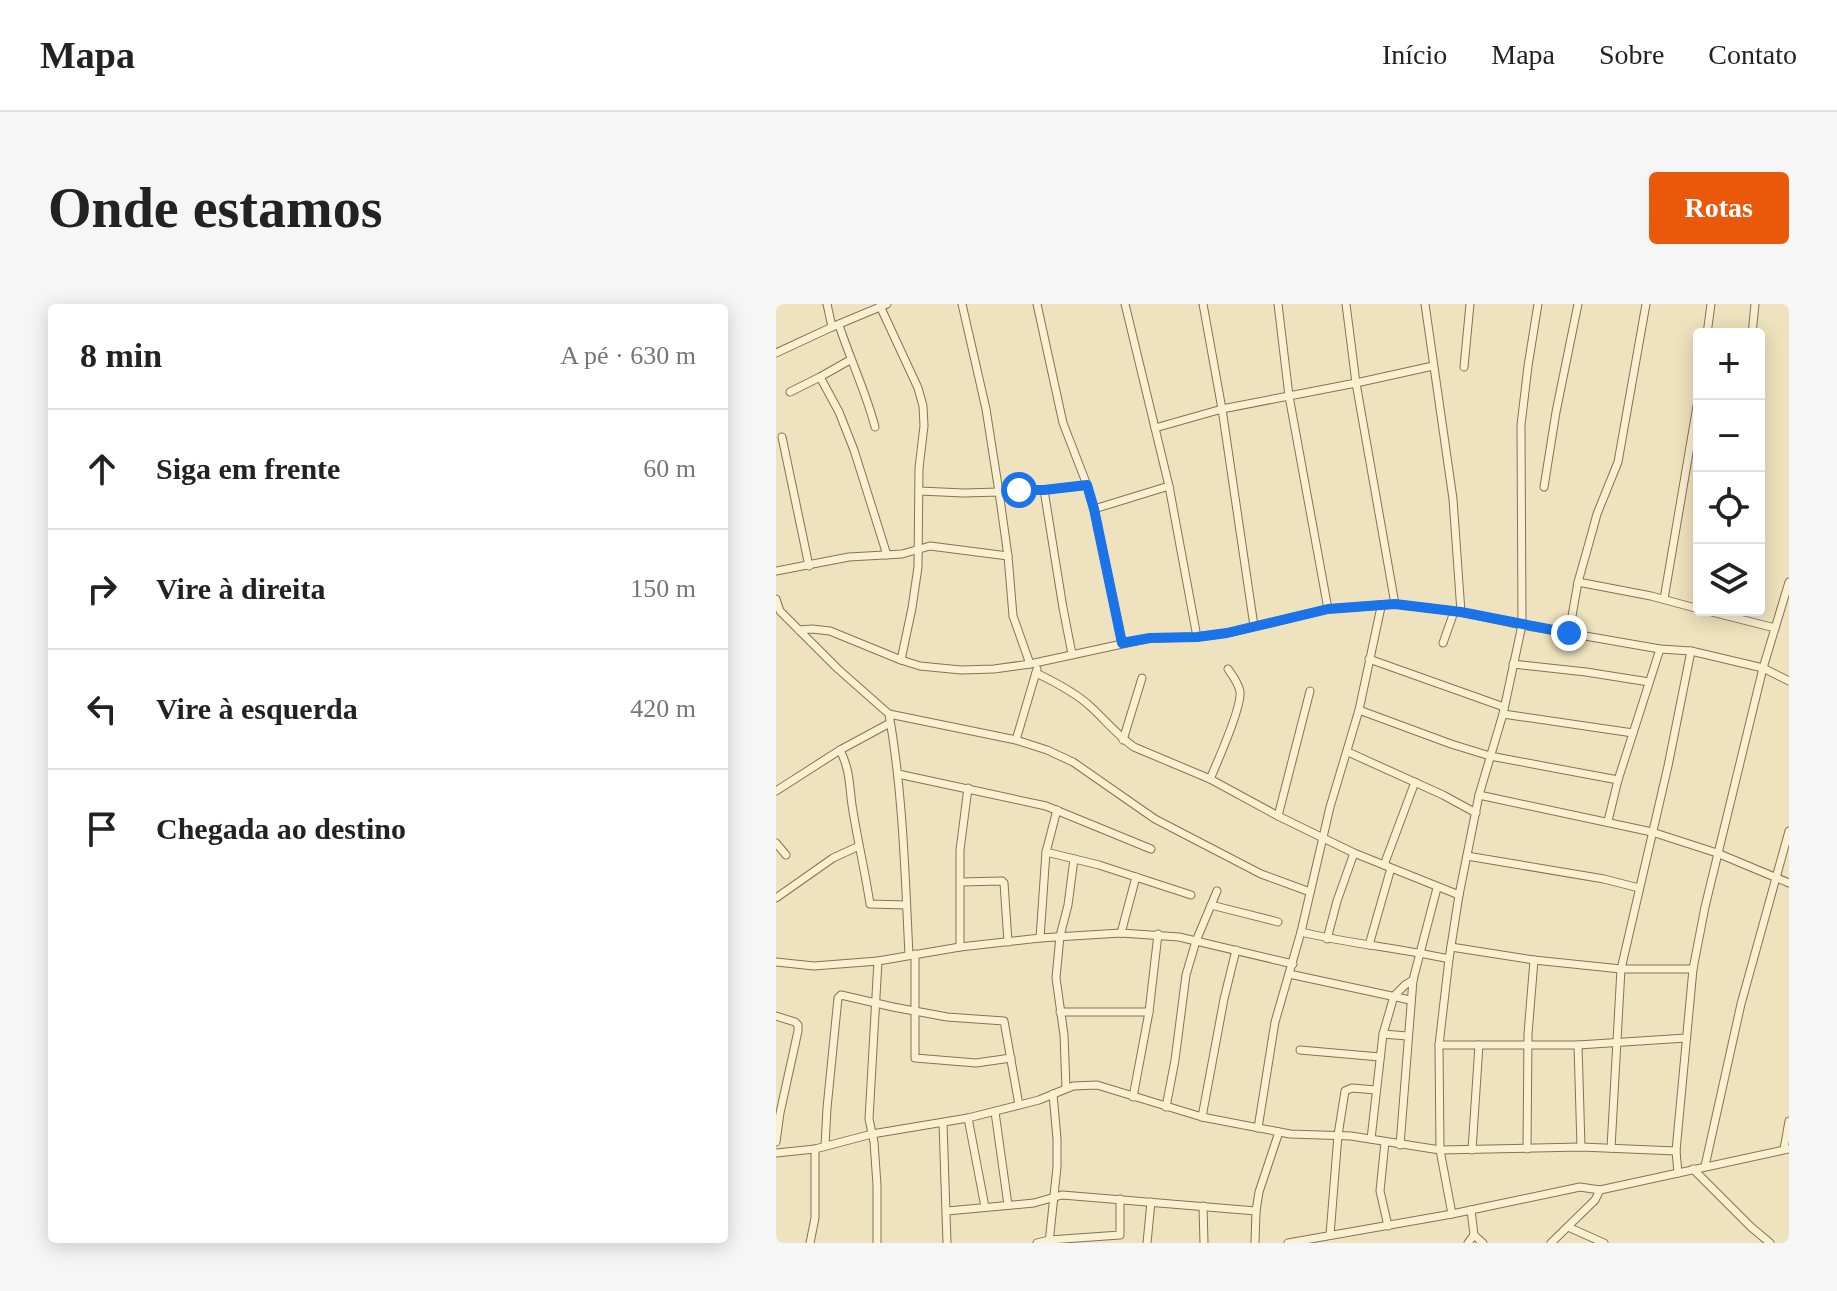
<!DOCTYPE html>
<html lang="pt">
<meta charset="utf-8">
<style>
:root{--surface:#fff;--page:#f6f6f6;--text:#222;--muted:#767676;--line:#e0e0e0;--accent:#ea580c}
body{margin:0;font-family:Georgia,serif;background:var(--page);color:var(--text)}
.controls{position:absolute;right:24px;top:24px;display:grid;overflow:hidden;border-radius:8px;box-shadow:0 4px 20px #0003}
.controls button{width:72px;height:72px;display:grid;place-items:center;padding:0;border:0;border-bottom:2px solid var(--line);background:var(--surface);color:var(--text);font:40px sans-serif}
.stop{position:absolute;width:24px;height:24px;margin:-18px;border:6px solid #1a73e8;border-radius:50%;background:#fff}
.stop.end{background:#1a73e8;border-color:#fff;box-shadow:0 2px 8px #0008}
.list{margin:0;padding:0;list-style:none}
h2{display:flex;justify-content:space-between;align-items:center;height:104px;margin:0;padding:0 32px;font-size:34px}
h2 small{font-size:26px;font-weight:400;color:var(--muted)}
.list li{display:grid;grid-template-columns:52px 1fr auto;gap:24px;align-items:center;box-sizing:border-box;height:120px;padding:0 32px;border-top:2px solid var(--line)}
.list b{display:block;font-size:30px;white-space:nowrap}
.list em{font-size:26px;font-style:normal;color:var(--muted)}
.icon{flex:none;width:44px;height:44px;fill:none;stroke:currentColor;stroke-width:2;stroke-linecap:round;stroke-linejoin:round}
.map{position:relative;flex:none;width:1013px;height:939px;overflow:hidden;border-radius:8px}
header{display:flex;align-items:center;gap:48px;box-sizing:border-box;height:112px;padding:0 40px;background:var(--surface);border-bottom:2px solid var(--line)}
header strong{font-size:38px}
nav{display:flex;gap:44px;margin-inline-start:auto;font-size:28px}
.intro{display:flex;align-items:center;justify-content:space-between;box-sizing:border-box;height:192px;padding:0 48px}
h1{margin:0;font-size:56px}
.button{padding:20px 36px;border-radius:8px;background:var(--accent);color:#fff;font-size:28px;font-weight:700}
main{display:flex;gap:48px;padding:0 48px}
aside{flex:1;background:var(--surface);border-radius:8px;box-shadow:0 4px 20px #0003}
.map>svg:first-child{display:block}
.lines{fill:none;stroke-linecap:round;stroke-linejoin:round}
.minor-casing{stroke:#877256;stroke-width:9}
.minor{stroke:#f9efd1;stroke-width:7}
.route{stroke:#1a73e8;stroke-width:10}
</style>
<header>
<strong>Mapa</strong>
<nav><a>Início</a><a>Mapa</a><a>Sobre</a><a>Contato</a></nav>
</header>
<div class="intro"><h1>Onde estamos</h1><a class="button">Rotas</a></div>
<main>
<aside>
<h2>8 min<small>A pé · 630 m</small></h2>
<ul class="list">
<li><svg class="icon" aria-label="ahead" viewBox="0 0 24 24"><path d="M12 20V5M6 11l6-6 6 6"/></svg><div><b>Siga em frente</b></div><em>60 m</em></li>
<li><svg class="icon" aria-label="right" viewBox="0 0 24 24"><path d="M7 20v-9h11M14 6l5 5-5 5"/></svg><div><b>Vire à direita</b></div><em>150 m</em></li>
<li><svg class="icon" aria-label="left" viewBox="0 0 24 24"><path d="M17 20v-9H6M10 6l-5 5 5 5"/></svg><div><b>Vire à esquerda</b></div><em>420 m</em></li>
<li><svg class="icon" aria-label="arrive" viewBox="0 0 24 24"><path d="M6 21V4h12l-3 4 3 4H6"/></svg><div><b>Chegada ao destino</b></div></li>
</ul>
</aside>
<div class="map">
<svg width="1013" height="939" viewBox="0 0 1013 939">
<rect width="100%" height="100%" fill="#efe2be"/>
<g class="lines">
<defs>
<g id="minor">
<path d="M 51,0 L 56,23"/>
<path d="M 186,0 L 210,105 L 223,188 L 268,186 L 311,181"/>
<path d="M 261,0 L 287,119 L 311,181 L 318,205 L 346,339"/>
<path d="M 349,0 L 393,182 L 421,333"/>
<path d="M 427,0 L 446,105 L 478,322"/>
<path d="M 502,0 L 513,92 L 552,305"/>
<path d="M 570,0 L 580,79 L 619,300"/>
<path d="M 649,0 L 677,195 L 685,308"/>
<path d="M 104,2 L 142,84 L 147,102 L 148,122 L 143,164 L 142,263 L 136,304 L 125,356"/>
<path d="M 63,21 C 74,55 90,88 99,123"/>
<path d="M 931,30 L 935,0"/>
<path d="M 976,30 L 979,0"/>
<path d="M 0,49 L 56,23 L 111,0"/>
<path d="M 688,63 L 694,0"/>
<path d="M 44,73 L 74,56"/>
<path d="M 14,88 L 44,73 L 63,108 L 78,146 L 111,251"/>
<path d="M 379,124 L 446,105 L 580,79 L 657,62"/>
<path d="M 6,133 L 33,262"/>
<path d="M 768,183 L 780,108 L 802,0"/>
<path d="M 268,186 L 287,304 L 296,350"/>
<path d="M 143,187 L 188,189 L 223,188 L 232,252 L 237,312 L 254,360"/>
<path d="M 318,205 L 393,182"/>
<path d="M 0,267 L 73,253 L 126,250 L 154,242 L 232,252"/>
<path d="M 802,278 L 875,292 L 923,305"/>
<path d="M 0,295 L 4,307 L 62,365 L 113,410 L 240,436 L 271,446 L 297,458 L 379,515 L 485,570 L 534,588"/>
<path d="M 888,295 L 923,90"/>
<path d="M 928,306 L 999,324"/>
<path d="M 23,326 L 36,325 L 54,327 L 125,356 L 144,362 L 185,366 L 218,365 L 254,360 L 374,334 L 421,333 L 451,329 L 552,305 L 619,300 L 685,308 L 746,321 L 884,345 L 915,347 L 987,364 L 1013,377"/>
<path d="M 793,329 L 802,278 L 815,232 L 821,210 L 842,158 L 870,0"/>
<path d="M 667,339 L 678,308"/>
<path d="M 593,355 L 728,403"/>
<path d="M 737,360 L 810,368 L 873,378"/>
<path d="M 260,369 C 279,378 300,389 315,403 C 330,417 342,432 358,443 L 434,475 L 502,512 L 578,549 L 683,591"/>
<path d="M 583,406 L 675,440 L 714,452 L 842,476"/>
<path d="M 113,410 C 127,489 129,570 133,651"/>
<path d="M 727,410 L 857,429"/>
<path d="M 240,436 L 261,365"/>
<path d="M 347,436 L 366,374"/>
<path d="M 64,446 C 74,466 73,479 76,501 C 81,534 89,567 94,600 L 130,601"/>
<path d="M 572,448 L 667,491 L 700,509"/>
<path d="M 122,470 L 270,502 L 375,545"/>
<path d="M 434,475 C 441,459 466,403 464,388 C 463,380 457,372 452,365"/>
<path d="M 0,487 L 64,446 L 114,419"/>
<path d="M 703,491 L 876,528 L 941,549 L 1013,579"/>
<path d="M 502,512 L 534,387"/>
<path d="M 832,517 L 842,476 L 884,345"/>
<path d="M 0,539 L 10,551"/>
<path d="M 270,548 L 323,561 L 415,591"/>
<path d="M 691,552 L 828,575 L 863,584"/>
<path d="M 608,561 L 639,478"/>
<path d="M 185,578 L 226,577 L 228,579 L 232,638"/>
<path d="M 0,594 L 57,554 L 83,542"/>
<path d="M 435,601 L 502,618"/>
<path d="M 525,628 C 574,640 624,644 673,655"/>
<path d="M 345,629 L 360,573"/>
<path d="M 264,634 L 270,548 L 281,506"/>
<path d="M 551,635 L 561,597 L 578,549"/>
<path d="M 593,641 L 615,564"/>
<path d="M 184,643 L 184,546 L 192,484"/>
<path d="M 675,643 L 758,656 L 845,665 L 917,665"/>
<path d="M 139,650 L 139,754 L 200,759 L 235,754"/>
<path d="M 0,658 L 38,662 L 102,657 L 184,643 L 264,634 L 345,629 L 403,633 L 517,660"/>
<path d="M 513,670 L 634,696"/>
<path d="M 284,708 L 373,708"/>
<path d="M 0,712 L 19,718 L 22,721 L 22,727 L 4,809 L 0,838"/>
<path d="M 607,730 L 631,732"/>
<path d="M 663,741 L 802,741 L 910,734"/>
<path d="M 802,741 L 805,843"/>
<path d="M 524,746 L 604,753"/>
<path d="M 290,784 L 288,731 L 280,674 L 284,632 L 292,601 L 298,555"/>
<path d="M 357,793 L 373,708 L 382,630"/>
<path d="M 390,803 L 399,756 L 410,671 L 420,637 L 441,587"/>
<path d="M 219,808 L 232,901"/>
<path d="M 426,813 L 448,695 L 460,646"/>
<path d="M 192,814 L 209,903"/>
<path d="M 167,819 L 171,939"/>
<path d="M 482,824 L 499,718 L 525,628 L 554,503 L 583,406 L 605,303"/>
<path d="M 595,835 L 607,730 L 618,692 L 629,681 L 637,676"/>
<path d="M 609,838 L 604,887 L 612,922"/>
<path d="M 624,841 L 637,676 L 661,584"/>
<path d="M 49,842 L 51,804 L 62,694 L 65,691 L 117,703 L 171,713 L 228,717 L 243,801"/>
<path d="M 835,844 L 845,665 L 892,462 L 915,347"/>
<path d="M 751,845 L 752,730 L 758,656"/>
<path d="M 1008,845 L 1013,817"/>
<path d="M 696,846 L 703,741"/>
<path d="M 0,849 L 39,845 L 96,830 L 192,814 L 263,796 L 297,782 L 321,781 L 426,813 L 514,830 L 575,832 L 664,846 L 805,843 L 900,847"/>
<path d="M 929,862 L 965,700 L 1013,527"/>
<path d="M 917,865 L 975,923 L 994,939"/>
<path d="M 902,869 L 900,847 L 917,665 L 929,603 L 987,364 L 1013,278"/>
<path d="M 427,902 L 428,939"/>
<path d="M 171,907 L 258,899 L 286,891 L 480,907"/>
<path d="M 676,910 L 664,846 L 663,741 L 673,655 L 683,591 L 703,491 L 727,410 L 746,321 L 745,121 L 752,62 L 762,0"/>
<path d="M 792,923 L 828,939"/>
<path d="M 554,931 L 562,831 L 569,787 L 576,784 L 600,786"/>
<path d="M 698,931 L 707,939"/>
<path d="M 34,939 L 39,914 L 39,845"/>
<path d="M 101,939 L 101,881 L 98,838 L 93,815 L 102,657"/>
<path d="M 261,939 L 273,936 L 344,931 L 344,895"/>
<path d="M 273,939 L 281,863 L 281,835 L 277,790"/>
<path d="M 371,939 L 375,898"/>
<path d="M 479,939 L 480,907 L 483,888 L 503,828"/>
<path d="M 512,939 L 676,910 L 804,883 L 824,886 L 1013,845"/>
<path d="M 692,939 L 698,931 L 695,906"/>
<path d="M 775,939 L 819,896 L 824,886"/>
</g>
</defs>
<use href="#minor" class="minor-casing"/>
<use href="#minor" class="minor"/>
</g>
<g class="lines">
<path class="route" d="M 243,186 L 268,186 L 311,181 L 318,205 L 346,339 L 374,334 L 421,333 L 451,329 L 552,305 L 619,300 L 685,308 L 793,329"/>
</g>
</svg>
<div class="controls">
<button>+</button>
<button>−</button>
<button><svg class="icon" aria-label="locate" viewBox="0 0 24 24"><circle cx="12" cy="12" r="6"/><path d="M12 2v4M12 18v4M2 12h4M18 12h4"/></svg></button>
<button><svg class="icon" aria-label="layers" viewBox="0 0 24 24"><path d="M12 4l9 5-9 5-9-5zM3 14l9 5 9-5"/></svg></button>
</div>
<div class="stop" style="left:243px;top:186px"></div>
<div class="stop end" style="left:793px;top:329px"></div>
</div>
</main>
